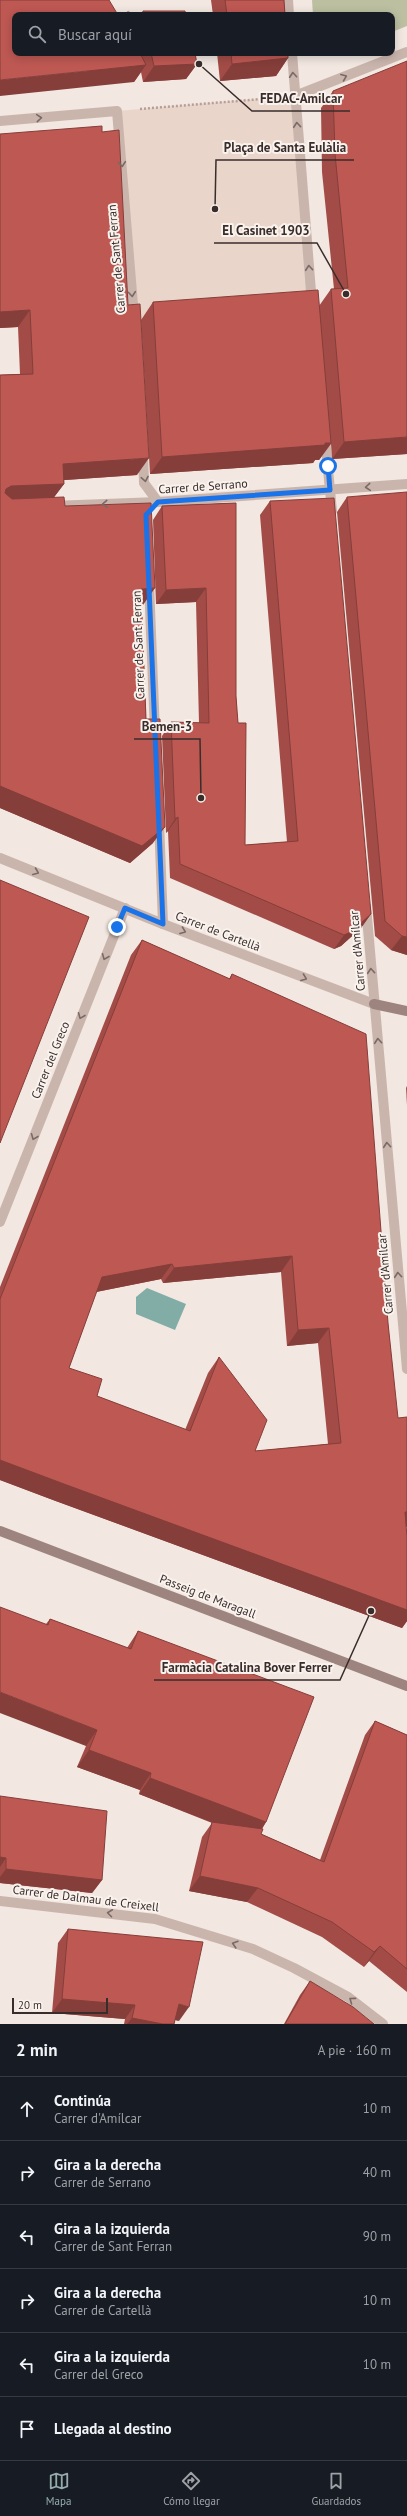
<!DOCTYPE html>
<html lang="es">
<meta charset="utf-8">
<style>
:root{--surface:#171b24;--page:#242831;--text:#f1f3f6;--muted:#9ea1a6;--line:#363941;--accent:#94adac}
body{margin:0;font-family:"PT Sans",sans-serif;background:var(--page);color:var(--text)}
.scale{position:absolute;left:12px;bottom:10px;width:96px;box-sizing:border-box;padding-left:4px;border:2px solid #392d2b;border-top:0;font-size:11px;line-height:14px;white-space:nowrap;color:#392d2b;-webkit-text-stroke:3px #f9f2ed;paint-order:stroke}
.stop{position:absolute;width:12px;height:12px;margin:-9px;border:3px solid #1a73e8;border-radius:50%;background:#fff}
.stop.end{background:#1a73e8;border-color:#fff;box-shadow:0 1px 4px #0008}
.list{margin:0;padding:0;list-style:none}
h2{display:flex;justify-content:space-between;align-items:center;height:52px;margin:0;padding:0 16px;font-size:17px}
h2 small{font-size:13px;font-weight:400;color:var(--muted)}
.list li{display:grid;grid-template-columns:26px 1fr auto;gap:12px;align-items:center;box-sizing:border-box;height:64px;padding:0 16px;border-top:1px solid var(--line)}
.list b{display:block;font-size:15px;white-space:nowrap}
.list p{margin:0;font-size:13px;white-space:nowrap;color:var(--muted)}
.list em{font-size:13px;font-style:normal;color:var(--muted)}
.icon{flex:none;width:22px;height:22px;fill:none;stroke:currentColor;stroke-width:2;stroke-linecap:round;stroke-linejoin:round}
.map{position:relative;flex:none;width:407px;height:2024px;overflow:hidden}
.search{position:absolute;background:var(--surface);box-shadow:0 2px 10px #0003;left:12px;right:12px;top:12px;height:44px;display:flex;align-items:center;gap:10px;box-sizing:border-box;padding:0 14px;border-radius:8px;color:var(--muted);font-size:15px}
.sheet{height:436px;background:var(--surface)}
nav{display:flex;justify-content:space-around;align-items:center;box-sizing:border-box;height:56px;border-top:1px solid var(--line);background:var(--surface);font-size:11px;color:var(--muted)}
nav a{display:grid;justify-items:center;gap:2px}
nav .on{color:var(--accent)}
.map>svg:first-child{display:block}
.green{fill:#bcc0a1}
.plaza{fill:#e9d5c9}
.water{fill:#82ada7}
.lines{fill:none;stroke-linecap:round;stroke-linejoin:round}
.path{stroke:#b59f97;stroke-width:2.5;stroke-dasharray:2 2;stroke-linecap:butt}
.street{stroke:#cab5ad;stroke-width:10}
.secondary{stroke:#9d847f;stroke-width:10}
.wall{fill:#a34c47;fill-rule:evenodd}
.shaded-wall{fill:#853e3a}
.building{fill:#be5853;stroke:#853e3a;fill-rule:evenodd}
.oneway{stroke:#7a6a66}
.route{stroke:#1a73e8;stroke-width:5}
.labels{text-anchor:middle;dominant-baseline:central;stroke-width:4;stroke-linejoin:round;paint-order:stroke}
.street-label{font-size:12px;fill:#392d2b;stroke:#f9f2ed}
.leader{fill:none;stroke:#392d2b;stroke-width:1.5}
.callout-dot{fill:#392d2b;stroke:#f9f2ed;stroke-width:1.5}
.callout-label{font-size:13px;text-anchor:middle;font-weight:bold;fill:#392d2b;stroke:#f9f2ed;stroke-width:4;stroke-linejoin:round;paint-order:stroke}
</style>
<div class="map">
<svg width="407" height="2024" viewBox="0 0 407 2024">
<rect width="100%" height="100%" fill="#f2e7e1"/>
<path class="green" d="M 312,0 L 407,0 L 407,26 L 392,32 L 392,15 L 313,15 Z"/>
<path class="plaza" d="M 295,96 L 312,307 L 135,322 L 117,111 Z"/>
<path class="water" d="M 147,1288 L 186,1304 L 175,1330 L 136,1314 L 136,1297 Z"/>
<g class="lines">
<g class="path">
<path d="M 128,11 L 129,15"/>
<path d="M 140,109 L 274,98"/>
</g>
<g class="street">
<path d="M 288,0 L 289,15"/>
<path d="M 292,53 L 312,304"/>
<path d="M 295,96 L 407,52"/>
<path d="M 0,121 L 117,111 L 134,317"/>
<path d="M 325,438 L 332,511"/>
<path d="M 143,453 L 144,483 L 158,502"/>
<path d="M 52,506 L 158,502 L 407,484"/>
<path d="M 149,583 L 155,733"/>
<path d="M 159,821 L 163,924"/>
<path d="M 0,858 L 163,924 L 374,1004"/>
<path d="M 366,906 L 407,1369"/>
<path d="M 0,1222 L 125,908"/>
<path d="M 0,1901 L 155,1919 L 253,1949 L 294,1968 L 348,1997 L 383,2024"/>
</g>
<g class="secondary">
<path d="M 374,1004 L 407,1011"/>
<path d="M 0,1531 L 407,1686"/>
</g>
</g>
<g class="wall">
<path d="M 211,0 L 284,0 L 285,15 L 213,15 Z"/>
<path d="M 143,11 L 186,15 L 140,15 Z"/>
<path d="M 15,53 L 195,53 L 197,64 L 186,79 L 143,82 L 141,72 L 134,82 Z"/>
<path d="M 217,53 L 288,53 L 288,58 L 276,76 L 220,81 Z"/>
<path d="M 333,91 L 407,454 L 332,459 L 331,444 L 319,460 L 315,460 L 313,463 L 150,474 L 141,320 L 153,302 L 319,306 L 331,289 L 334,289 L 322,172 L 321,108 Z"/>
<path d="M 0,134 L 137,475 L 64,480 L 64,484 L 54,497 L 65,506 L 143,605 L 141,605 L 146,719 L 153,843 L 130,863 L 0,808 L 0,375 L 20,374 L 18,327 L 0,328 Z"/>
<path d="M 347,497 L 407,955 L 391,950 L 375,936 L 337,512 Z"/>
<path d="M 270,501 L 371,914 L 361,928 L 341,946 L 334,949 L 170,878 L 168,831 L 166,833 L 162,736 L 171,722 L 199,723 L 196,602 L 156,604 L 153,520 L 162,506 L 236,503 L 236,696 L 245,845 L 287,842 L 260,515 Z"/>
<path d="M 142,940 L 229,979 L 232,974 L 388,1323 L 407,1527 L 406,1527 L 407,1537 L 407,1621 L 402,1628 L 53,1500 L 0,1480 L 0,1287 L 131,955 ZM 281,1272 L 287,1346 L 318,1343 L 328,1444 L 255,1451 L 219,1357 L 208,1373 L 185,1430 L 97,1396 L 69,1368 L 96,1292 L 161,1279 L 163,1283 Z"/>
<path d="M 407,1086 L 407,1105 L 406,1088 Z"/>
<path d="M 50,1619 L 127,1648 L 138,1631 L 266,1822 L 262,1829 L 261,1834 L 320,1860 L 365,1735 L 375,1721 L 407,1735 L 407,1992 L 369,1961 L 364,1967 L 322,1937 L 247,1902 L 189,1891 L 202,1837 L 212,1823 L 139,1794 L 140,1790 L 77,1767 L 86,1746 L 46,1624 Z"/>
<path d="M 0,1796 L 102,1880 L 92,1893 L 0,1883 Z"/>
<path d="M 68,1929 L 179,2021 L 175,2020 L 174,2024 L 124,2024 L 125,2019 L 52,2013 L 58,1943 Z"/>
<path d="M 310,1981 L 374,2024 L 284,2024 L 300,1995 Z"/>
</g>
<g class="shaded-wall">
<path d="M 288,58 L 276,76 L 220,81 L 232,64 Z"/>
<path d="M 197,64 L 186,79 L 143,82 L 154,66 Z"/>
<path d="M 146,65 L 134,82 L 0,96 L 0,80 Z"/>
<path d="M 30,310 L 18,327 L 0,328 L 0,312 Z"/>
<path d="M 407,437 L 407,454 L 332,459 L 344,442 Z"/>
<path d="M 331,443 L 319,460 L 315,460 L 313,463 L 150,474 L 162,457 Z"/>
<path d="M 149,458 L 137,475 L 51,481 L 63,464 Z"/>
<path d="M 64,484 L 52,500 L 0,503 L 6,489 L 11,486 Z"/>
<path d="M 155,588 L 143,605 L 129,605 L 141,589 Z"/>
<path d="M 206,588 L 196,602 L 156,604 L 166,590 Z"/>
<path d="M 0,786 L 165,827 L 153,843 L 130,863 L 0,808 Z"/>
<path d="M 178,817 L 168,831 L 166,833 L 175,819 Z"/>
<path d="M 371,914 L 361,928 L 341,946 L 334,949 L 344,935 Z"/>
<path d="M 402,936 L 407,937 L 407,955 L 391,950 Z"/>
<path d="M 292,1256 L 281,1272 L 163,1283 L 174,1268 Z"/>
<path d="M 172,1264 L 161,1279 L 91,1293 L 102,1277 Z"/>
<path d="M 329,1328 L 318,1343 L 287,1346 L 298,1330 Z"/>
<path d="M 0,1460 L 407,1610 L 407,1621 L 402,1628 L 53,1500 L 0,1480 Z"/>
<path d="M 405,1512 L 407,1512 L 407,1527 L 394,1527 Z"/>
<path d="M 0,1692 L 97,1730 L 86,1746 L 0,1713 Z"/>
<path d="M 89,1750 L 151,1773 L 140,1790 L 77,1767 Z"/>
<path d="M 150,1778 L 266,1822 L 255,1839 L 139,1794 Z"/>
<path d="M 0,1857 L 6,1858 L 0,1867 Z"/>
<path d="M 6,1869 L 102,1880 L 92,1893 L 0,1883 L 0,1877 Z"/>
<path d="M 200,1876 L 258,1888 L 247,1902 L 189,1891 Z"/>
<path d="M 380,1946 L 369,1961 L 364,1967 L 374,1952 Z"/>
<path d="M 62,1999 L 135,2005 L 125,2019 L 52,2013 Z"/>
<path d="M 179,2004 L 189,2007 L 179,2021 L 169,2018 Z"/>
<path d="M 132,2018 L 163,2024 L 127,2024 Z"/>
</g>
<g class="building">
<path d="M 0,0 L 109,0 L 118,15 L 15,15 L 15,53 L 140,53 L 146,65 L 0,80 Z"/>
<path d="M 225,0 L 284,0 L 285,15 L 227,15 Z"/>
<path d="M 143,11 L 185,11 L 186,15 L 143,15 Z"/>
<path d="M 151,53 L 195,53 L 197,64 L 154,66 Z"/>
<path d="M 231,53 L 288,53 L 288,58 L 232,64 Z"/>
<path d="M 407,61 L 407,437 L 344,442 L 331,289 L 348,288 L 335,154 L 333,91 Z"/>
<path d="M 102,126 L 102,132 L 119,130 L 128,305 L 140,304 L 149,458 L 63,464 L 64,484 L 11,486 L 6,489 L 5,493 L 12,499 L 64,497 L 65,506 L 151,503 L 155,588 L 141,589 L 146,719 L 160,719 L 165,827 L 142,846 L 0,786 L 0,375 L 33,374 L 30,310 L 0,312 L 0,134 Z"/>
<path d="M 318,290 L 331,443 L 325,443 L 325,445 L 162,457 L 153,302 Z"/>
<path d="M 407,492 L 407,937 L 402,936 L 385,921 L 347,497 Z"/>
<path d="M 334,498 L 371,914 L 351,932 L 344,935 L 180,864 L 178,817 L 175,819 L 171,722 L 209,723 L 206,588 L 166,590 L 162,506 L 236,503 L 236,696 L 238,723 L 246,723 L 245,845 L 298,841 L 270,501 Z"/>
<path d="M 0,880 L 89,917 L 0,1143 Z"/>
<path d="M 142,940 L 230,979 L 232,974 L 366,1034 L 388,1323 L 398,1418 L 407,1417 L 407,1512 L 405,1512 L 407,1537 L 407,1610 L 64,1484 L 0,1460 L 0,1299 ZM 292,1256 L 298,1330 L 329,1328 L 341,1443 L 255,1451 L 267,1420 L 219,1357 L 190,1431 L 97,1396 L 102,1379 L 69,1368 L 102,1277 L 172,1264 L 174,1268 Z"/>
<path d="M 0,1607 L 48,1625 L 50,1619 L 131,1649 L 138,1631 L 314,1697 L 266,1822 L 150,1778 L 151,1773 L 89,1750 L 97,1730 L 0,1692 Z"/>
<path d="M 375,1721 L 407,1735 L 407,1969 L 380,1946 L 374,1952 L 332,1922 L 258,1888 L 200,1876 L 212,1822 L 263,1829 L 261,1834 L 324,1862 Z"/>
<path d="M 0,1796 L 107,1811 L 102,1880 L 6,1869 L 6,1858 L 0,1857 Z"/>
<path d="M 68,1929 L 203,1942 L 189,2007 L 179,2004 L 174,2024 L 163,2024 L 132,2018 L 135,2005 L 62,1999 Z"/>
<path d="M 310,1981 L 353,2007 L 374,2024 L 285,2024 Z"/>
</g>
<defs><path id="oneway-chevron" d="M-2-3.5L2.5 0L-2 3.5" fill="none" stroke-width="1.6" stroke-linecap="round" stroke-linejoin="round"/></defs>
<g class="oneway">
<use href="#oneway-chevron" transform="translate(293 75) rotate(-94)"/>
<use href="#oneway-chevron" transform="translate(344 77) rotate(-22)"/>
<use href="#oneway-chevron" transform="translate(39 118) rotate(-5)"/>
<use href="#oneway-chevron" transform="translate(297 125) rotate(-95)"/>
<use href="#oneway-chevron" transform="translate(122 164) rotate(85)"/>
<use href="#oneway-chevron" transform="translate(309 268) rotate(-95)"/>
<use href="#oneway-chevron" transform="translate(132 294) rotate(85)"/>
<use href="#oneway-chevron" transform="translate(145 479) rotate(79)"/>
<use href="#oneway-chevron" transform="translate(368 487) rotate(175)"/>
<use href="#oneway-chevron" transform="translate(105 504) rotate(177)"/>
<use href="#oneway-chevron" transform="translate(36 872) rotate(22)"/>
<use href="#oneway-chevron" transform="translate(183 931) rotate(21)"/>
<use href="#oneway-chevron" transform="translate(105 957) rotate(112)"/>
<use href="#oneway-chevron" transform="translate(371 971) rotate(-95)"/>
<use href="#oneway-chevron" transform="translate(304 978) rotate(21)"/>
<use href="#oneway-chevron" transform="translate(81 1016) rotate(112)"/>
<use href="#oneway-chevron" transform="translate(378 1041) rotate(-95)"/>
<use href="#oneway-chevron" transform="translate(34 1137) rotate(112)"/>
<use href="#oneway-chevron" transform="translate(387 1145) rotate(-95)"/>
<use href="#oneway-chevron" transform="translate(398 1275) rotate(-95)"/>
<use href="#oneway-chevron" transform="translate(110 1913) rotate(-173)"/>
<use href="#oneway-chevron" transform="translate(235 1944) rotate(-163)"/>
<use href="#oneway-chevron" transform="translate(352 2000) rotate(-144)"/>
</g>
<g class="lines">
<path class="route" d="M 117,927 L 125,908 L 163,924 L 146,515 L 158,502 L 330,490 L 328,466"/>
</g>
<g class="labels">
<g class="street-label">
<text transform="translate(116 259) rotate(-95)">Carrer de Sant Ferran</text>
<text transform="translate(203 486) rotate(-4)">Carrer de Serrano</text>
<text transform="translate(138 645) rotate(-92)">Carrer de Sant Ferran</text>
<text transform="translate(218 931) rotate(21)">Carrer de Cartellà</text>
<text transform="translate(357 951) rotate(-95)">Carrer d'Amílcar</text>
<text transform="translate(50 1060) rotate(-68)">Carrer del Greco</text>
<text transform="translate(385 1274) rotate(-95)">Carrer d'Amílcar</text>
<text transform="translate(208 1596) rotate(21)">Passeig de Maragall</text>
<text transform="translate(86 1898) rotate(7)">Carrer de Dalmau de Creixell</text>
</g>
</g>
<path class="leader" d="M199 64L252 111H350M215 209L216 160H354M346 294L317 243H214M201 798L200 739H134M371 1611L340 1680H154"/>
<g class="callout-dot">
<circle cx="199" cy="64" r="4"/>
<circle cx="215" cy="209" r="4"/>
<circle cx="346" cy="294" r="4"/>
<circle cx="201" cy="798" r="4"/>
<circle cx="371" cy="1611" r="4"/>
</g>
<g class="callout-label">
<text x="301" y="103">FEDAC-Amilcar</text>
<text x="285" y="152">Plaça de Santa Eulàlia</text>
<text x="266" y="235">El Casinet 1903</text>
<text x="167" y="731">Bemen-3</text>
<text x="247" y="1672">Farmàcia Catalina Bover Ferrer</text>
</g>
</svg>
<div class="scale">20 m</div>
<div class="stop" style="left:328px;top:466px"></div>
<div class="stop end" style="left:117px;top:927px"></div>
<div class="search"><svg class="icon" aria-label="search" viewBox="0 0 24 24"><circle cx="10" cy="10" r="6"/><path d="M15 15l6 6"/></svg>Buscar aquí</div>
</div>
<section class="sheet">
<h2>2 min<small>A pie · 160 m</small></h2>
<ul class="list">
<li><svg class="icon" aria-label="ahead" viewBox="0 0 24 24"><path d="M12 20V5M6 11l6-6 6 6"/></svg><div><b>Continúa</b><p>Carrer d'Amílcar</p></div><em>10 m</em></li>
<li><svg class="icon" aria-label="right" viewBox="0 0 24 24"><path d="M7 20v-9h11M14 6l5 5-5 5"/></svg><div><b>Gira a la derecha</b><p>Carrer de Serrano</p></div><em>40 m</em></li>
<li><svg class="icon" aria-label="left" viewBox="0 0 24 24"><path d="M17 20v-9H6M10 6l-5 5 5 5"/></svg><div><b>Gira a la izquierda</b><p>Carrer de Sant Ferran</p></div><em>90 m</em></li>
<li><svg class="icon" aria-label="right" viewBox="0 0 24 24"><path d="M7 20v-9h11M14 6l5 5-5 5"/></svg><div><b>Gira a la derecha</b><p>Carrer de Cartellà</p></div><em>10 m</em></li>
<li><svg class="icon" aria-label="left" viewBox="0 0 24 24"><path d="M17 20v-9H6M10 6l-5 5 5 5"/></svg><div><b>Gira a la izquierda</b><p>Carrer del Greco</p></div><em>10 m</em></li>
<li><svg class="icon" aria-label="arrive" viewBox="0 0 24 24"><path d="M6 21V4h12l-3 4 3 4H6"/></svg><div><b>Llegada al destino</b></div></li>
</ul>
</section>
<nav>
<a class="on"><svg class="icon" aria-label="map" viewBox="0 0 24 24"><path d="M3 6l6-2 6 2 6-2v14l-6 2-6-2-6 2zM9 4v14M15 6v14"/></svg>Mapa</a>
<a><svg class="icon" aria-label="directions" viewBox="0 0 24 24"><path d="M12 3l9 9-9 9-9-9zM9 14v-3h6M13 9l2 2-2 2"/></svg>Cómo llegar</a>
<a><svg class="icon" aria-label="saved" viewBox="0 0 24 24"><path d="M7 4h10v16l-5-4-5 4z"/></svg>Guardados</a>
</nav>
